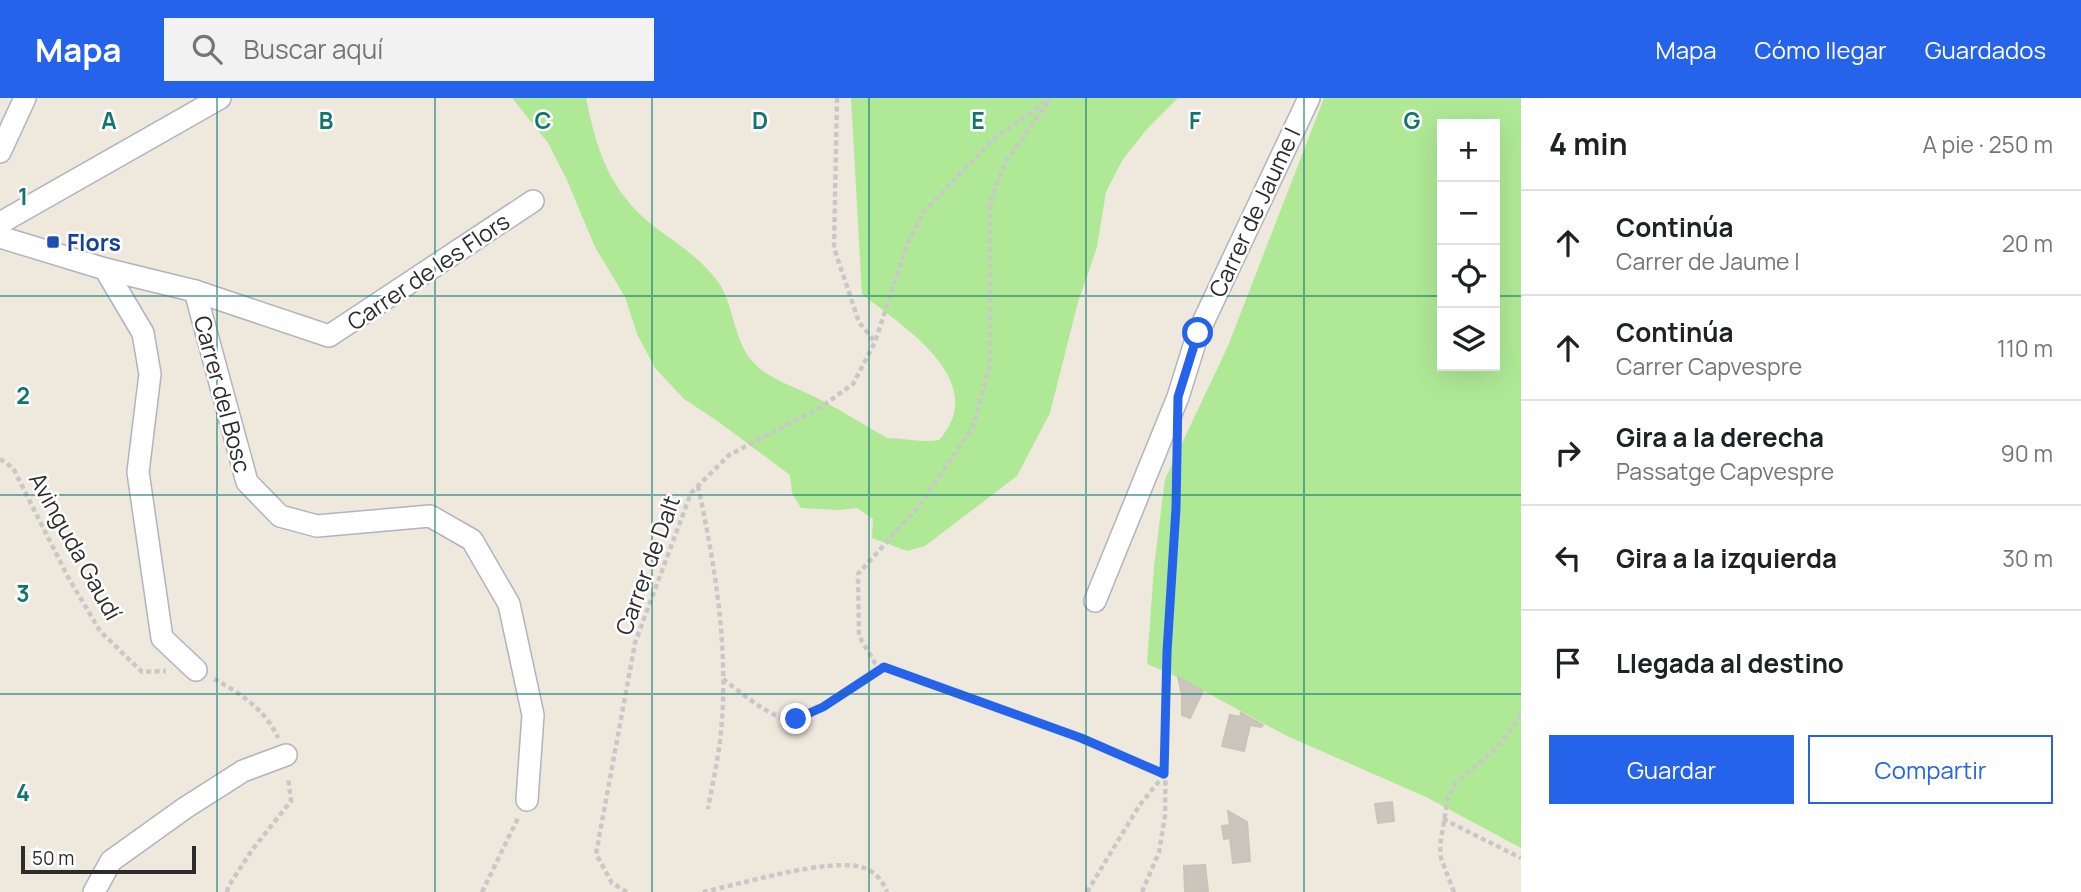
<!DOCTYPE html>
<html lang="es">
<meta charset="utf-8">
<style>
:root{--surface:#fff;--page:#f2f2f2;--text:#202124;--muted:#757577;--line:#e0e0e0;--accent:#2563eb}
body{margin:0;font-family:Manrope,sans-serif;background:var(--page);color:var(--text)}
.controls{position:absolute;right:21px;top:21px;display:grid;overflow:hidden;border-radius:0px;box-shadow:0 7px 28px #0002}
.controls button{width:63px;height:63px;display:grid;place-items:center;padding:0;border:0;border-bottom:2px solid var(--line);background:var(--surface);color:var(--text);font:35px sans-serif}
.scale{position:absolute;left:21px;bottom:18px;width:175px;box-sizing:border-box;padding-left:7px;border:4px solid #2c2c2c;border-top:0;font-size:19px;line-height:24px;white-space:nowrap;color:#2c2c2c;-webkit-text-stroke:5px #fff;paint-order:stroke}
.stop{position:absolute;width:21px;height:21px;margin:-16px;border:5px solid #2563eb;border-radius:50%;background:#fff}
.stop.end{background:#2563eb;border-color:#fff;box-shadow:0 2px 7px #0008}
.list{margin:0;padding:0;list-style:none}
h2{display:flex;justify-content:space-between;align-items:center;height:91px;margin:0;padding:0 28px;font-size:30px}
h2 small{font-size:23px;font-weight:400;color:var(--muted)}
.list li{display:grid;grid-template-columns:46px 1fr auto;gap:21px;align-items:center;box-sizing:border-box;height:105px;padding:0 28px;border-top:2px solid var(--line)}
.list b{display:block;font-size:26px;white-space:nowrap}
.list p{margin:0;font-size:23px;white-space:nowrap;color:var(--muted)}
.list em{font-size:23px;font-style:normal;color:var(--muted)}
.actions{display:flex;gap:14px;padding:21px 28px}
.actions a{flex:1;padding:16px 0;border:2px solid var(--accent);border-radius:0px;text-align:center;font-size:24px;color:var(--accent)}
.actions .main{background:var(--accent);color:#fff}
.icon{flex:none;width:38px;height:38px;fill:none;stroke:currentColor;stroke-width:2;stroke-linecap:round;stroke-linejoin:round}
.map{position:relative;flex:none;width:1521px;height:794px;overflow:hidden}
header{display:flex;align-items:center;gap:42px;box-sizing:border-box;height:98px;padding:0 35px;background:var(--accent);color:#fff}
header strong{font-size:33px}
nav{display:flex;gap:38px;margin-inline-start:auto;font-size:24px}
.search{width:490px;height:63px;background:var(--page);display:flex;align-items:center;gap:18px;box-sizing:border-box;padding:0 24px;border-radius:0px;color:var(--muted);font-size:26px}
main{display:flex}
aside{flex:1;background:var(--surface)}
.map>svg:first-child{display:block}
.green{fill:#afe996;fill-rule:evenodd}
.building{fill:#cac5bd;stroke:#cac4b7;stroke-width:2}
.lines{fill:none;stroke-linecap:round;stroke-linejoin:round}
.minor-casing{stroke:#b1b3c0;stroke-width:24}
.path{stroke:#c8c8c8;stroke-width:4.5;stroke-dasharray:5 3.5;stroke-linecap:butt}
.minor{stroke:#fff;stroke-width:21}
.route{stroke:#2563eb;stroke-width:9}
.grid{fill:none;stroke:#0f766e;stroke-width:2;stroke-opacity:0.55}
.transit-dot{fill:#1a4fb4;stroke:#fff;stroke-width:2.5}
.labels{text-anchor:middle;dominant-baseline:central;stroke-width:5;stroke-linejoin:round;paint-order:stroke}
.street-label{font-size:23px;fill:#2c2c2c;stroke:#fff}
.transit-label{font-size:23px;font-weight:bold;fill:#164399;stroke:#fff;text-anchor:start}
.grid-label{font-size:23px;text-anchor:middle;font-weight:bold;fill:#0f766e;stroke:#fff;stroke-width:5;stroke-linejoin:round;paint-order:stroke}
</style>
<header>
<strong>Mapa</strong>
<div class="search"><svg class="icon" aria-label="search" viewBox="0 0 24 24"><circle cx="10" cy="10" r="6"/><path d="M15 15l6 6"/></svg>Buscar aquí</div>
<nav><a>Mapa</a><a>Cómo llegar</a><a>Guardados</a></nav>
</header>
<main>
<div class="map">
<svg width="1521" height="794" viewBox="0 0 1521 794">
<rect width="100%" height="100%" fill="#efe8dd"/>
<g class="green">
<path d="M 512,0 L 586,0 C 598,59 612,99 663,135 C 684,150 704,164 719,185 C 735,210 733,245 756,267 C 771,282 798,290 817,300 C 841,312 864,327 887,340 C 905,340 921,345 939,342 C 992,283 902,228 862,196 L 851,0 L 1178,0 L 1147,31 L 1123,61 L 1106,94 L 1097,149 L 1078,204 L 1050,315 L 1017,378 L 925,448 L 907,453 L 872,440 L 873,421 L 857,410 L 839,412 L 801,410 L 792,395 L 790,377 L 716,322 L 684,301 L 655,270 L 637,236 L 625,199 L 595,149 L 566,80 L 548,45 Z"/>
<path d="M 1324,0 L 1521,0 L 1521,750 L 1426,699 L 1287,638 L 1178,579 L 1147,566 L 1154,469 L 1165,381 L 1228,248 ZM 1442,26 L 1495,26 L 1495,268 L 1442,268 Z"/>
</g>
<g class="building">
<path d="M 1178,579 L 1203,593 L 1190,620 L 1182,617 L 1182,597 Z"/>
<path d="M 1241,615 L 1263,627 L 1261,629 L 1250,627 L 1244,653 L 1222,648 L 1230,617 L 1240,619 Z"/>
<path d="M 1392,704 L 1394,723 L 1378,725 L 1375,706 Z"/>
<path d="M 1228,713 L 1247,724 L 1250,763 L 1233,765 L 1230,740 L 1224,741 L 1222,728 L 1230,727 Z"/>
<path d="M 1205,767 L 1208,793 L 1185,794 L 1184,768 Z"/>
</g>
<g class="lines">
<defs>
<g id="minor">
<path d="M 0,54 L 25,0"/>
<path d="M 0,125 L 220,0"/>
<path d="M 0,139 L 105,171 L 195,193 L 329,238 L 533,103"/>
<path d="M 105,171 L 143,235 L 150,276 L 138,374 L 162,540 L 196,572"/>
<path d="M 195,193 L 247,384 L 280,418 L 317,428 L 430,418 L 472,442 L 509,506 L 533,617 L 527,702"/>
<path d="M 1095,503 L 1178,299 L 1198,235 L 1309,0"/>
<path d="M 94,794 L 111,763 L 185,710 L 243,673 L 286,657"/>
</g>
</defs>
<use href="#minor" class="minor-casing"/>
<g class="path">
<path d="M 837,0 L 834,150 L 859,224 L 875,244"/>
<path d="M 1048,4 L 1005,65 L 990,104 L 990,266 L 973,329 L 919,408 L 858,476 L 859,538 L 875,565 L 1081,640 L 1164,676"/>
<path d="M 0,361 L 13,370 L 68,479 L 100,533 L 142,574 L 166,573"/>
<path d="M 698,388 C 716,472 730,558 720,643 C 717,666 712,689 708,711"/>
<path d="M 214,581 C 239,594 267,613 278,640"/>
<path d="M 723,581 C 739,593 755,607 773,616 C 805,632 858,587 884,569"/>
<path d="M 1443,721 L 1521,760"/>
<path d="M 227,794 L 228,789 L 252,752 L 291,703 L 288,679"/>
<path d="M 482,794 L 519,718"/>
<path d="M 627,794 L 612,785 L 596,756 L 635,545 L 691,395 L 729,357 L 821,309 L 853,286 L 875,244 L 908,144 L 924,114 L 993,41 L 1050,1"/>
<path d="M 703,794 C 740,786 828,760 861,769 C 874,772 883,783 887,794"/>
<path d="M 1087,794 L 1139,708 L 1164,677"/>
<path d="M 1142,794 L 1159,754 L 1165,718 L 1167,554 L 1177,363"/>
<path d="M 1454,794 L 1441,760 L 1440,748 L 1448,699 L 1455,686 L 1497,649 L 1521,618"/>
</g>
<use href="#minor" class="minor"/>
</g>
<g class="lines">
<path class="route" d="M 796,621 L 823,609 L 884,569 L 1081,640 L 1164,676 L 1167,554 L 1176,410 L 1178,299 L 1198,235"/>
</g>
<path class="grid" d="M 217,0 L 217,794M 435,0 L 435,794M 652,0 L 652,794M 869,0 L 869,794M 1086,0 L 1086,794M 1304,0 L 1304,794M 0,198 L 1442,198M 1495,198 L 1521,198M 0,397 L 1521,397M 0,596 L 1521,596"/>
<rect class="transit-dot" x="46" y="137" width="14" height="14" rx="3.5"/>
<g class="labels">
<g class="street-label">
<text transform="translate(1254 114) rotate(-65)">Carrer de Jaume I</text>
<text transform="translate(428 173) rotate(-34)">Carrer de les Flors</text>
<text transform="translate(223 296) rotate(75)">Carrer del Bosc</text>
<text transform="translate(76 448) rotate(61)">Avinguda Gaudí</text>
<text transform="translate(647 467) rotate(-70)">Carrer de Dalt</text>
</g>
<g class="transit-label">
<text x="67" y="144">Flors</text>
</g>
</g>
<g class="grid-label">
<text x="109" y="31">A</text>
<text x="326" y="31">B</text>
<text x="543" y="31">C</text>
<text x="760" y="31">D</text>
<text x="978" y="31">E</text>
<text x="1195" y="31">F</text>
<text x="1412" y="31">G</text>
<text x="23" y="107">1</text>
<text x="23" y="306">2</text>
<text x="23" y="504">3</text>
<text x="23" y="703">4</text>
</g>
</svg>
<div class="controls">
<button>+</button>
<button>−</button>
<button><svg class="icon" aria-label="locate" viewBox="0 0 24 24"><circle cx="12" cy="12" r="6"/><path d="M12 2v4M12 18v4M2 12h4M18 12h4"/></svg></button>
<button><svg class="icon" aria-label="layers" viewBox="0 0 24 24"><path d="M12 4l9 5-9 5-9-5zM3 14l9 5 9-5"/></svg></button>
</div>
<div class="scale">50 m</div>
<div class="stop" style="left:1198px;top:235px"></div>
<div class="stop end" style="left:796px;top:621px"></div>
</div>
<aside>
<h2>4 min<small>A pie · 250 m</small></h2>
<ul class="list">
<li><svg class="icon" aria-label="ahead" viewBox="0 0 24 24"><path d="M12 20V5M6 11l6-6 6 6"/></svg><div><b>Continúa</b><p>Carrer de Jaume I</p></div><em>20 m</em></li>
<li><svg class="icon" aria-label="ahead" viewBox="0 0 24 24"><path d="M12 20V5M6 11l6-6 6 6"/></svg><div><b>Continúa</b><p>Carrer Capvespre</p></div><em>110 m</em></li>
<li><svg class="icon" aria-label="right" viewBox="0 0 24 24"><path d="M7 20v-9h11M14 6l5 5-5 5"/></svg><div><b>Gira a la derecha</b><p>Passatge Capvespre</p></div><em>90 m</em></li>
<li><svg class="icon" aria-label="left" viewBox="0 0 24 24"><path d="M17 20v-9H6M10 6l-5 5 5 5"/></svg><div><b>Gira a la izquierda</b></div><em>30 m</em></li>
<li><svg class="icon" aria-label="arrive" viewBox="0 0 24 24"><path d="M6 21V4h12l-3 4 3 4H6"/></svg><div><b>Llegada al destino</b></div></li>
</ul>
<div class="actions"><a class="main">Guardar</a><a>Compartir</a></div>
</aside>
</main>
